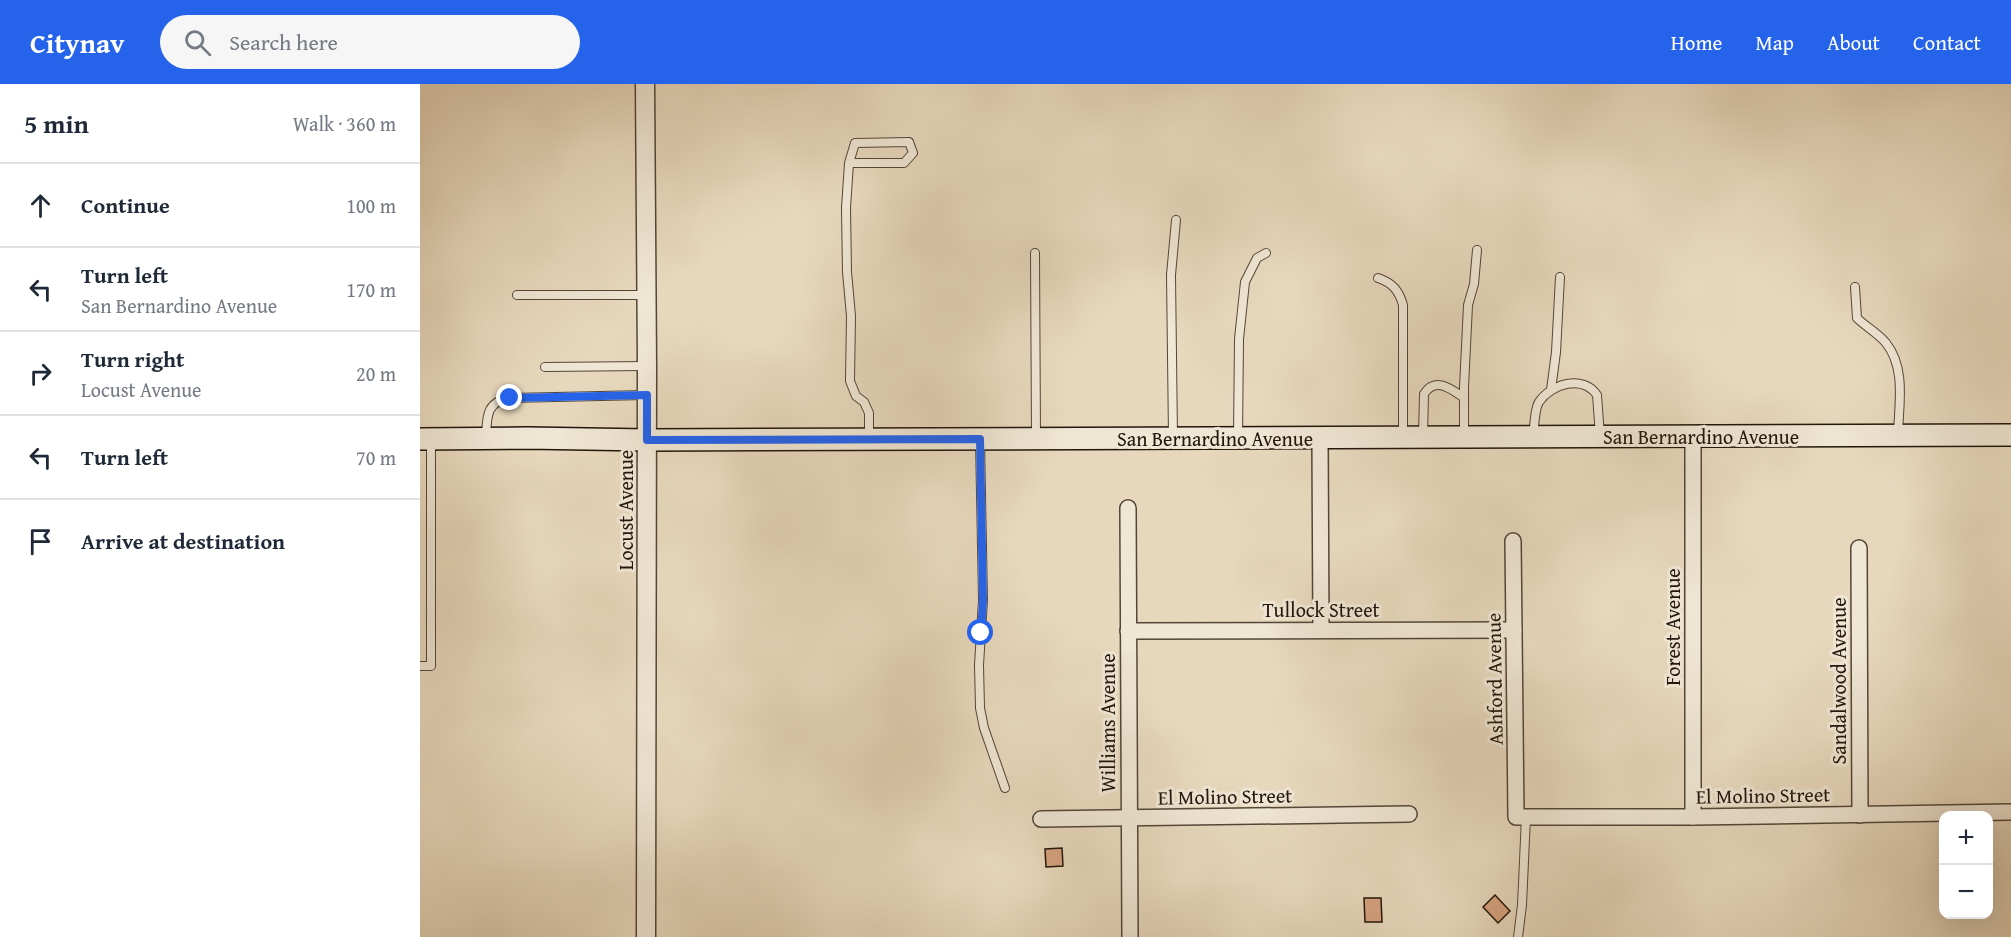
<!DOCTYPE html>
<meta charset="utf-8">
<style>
:root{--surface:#fff;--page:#f6f6f7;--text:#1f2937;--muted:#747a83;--line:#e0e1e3;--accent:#2563eb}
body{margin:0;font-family:"Gentium Book Plus",serif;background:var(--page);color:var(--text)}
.controls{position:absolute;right:18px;bottom:18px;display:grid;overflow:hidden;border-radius:12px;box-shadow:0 6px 24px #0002}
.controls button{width:54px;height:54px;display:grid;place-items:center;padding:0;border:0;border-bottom:2px solid var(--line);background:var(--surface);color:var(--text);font:30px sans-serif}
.stop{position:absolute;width:18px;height:18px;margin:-14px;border:4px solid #2563eb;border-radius:50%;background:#fff}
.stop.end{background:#2563eb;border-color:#fff;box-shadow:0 2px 6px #0008}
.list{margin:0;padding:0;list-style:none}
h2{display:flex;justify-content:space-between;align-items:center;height:78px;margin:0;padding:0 24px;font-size:26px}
h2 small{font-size:20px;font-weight:400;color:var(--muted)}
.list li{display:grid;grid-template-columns:39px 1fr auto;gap:18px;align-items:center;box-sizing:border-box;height:84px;padding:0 24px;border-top:2px solid var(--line)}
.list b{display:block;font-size:22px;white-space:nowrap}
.list p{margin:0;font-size:20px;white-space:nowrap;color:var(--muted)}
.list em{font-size:20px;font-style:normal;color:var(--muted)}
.icon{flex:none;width:33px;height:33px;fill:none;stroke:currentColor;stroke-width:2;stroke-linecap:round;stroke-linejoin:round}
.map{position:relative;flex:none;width:1591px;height:853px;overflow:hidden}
header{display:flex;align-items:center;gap:36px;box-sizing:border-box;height:84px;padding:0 30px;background:var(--accent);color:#fff}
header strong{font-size:28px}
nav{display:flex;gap:33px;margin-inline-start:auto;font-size:21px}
.search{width:420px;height:54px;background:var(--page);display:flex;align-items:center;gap:15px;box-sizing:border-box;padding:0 21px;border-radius:33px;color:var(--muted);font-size:22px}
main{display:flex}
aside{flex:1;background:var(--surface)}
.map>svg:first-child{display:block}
.building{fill:#d7a280;stroke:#22160b;stroke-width:1.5}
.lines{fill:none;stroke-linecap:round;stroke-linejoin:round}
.service-casing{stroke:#534638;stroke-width:10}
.minor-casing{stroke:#534638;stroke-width:18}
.tertiary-casing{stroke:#534638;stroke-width:21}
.secondary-casing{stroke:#22160b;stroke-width:24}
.service{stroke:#efe6d4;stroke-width:8}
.minor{stroke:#efe6d4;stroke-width:15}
.tertiary{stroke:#efe6d4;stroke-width:18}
.secondary{stroke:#efe6d4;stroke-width:21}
.route{stroke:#2563eb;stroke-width:8}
.labels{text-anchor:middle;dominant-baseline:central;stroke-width:6;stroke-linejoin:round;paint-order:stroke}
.street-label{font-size:20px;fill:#22160b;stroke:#efe6d4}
</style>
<header>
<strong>Citynav</strong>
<div class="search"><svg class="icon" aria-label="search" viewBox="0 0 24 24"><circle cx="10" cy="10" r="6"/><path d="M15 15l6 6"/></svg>Search here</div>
<nav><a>Home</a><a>Map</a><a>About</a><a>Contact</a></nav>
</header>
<main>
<aside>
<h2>5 min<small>Walk · 360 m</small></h2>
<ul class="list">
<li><svg class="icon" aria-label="ahead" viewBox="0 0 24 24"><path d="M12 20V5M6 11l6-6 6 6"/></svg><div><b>Continue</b></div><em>100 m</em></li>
<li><svg class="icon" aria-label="left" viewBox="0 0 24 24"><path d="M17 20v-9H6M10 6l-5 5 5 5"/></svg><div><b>Turn left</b><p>San Bernardino Avenue</p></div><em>170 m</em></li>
<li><svg class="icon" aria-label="right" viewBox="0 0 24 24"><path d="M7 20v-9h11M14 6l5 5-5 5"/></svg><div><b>Turn right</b><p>Locust Avenue</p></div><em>20 m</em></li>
<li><svg class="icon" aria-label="left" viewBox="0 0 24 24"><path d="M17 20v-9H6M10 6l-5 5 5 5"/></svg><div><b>Turn left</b></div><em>70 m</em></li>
<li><svg class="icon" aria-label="arrive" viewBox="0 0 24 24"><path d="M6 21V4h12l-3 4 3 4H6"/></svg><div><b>Arrive at destination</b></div></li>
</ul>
</aside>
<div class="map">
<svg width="1591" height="853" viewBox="0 0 1591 853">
<rect width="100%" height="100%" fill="#e7d8bd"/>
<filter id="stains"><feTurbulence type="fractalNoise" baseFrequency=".00333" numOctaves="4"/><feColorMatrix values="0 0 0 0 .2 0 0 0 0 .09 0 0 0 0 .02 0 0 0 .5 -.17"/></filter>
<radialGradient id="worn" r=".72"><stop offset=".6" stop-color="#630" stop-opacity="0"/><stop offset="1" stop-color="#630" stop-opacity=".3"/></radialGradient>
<g class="building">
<path d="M 642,764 L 643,782 L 626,783 L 625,765 Z"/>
<path d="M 1075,811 L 1090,827 L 1078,839 L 1063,823 Z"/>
<path d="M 944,814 L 961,814 L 962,838 L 945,838 Z"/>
</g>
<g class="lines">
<defs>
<g id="service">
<path d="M 429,79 L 484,79 L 493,69 L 489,58 L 435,59 L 429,79 L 426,124 L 427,188 L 431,232 L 430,297 L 436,312 L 444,318 L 449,329 L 449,353"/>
<path d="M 615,169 L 616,353"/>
<path d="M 958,194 C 973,199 979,207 983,221 L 983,352"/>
<path d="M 1435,203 L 1437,234 C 1446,243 1458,249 1466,259 C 1486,284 1479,320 1478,350"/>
<path d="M 97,211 L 227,211"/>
<path d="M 125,283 L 226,282"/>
<path d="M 1131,306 L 1136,268 L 1140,193"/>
<path d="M 1113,351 C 1115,341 1114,326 1119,318 C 1131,300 1163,290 1177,311 L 1180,352"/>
<path d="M 1003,352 L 1004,310 C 1015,292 1031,305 1043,313"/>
<path d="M 1044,352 L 1044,303 L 1048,221 L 1054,200 L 1057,166"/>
<path d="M 66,353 C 67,332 66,318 90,314 L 226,311"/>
<path d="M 753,353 L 751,191 L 756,136"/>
<path d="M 818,353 L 819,255 L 825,198 L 837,174 L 846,169"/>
<path d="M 560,356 L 563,516 L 559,581 L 560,624 L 564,644 L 585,704"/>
<path d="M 0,582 L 11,582 L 11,356"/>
<path d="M 1098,853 L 1102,821 L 1106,733"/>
</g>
<g id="minor">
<path d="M 900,354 L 901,546"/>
<path d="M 708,424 L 710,853"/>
<path d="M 1093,457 L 1096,733 L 1273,733 L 1591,728"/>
<path d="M 1439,464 L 1440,731"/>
<path d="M 708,547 L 1094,546"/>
<path d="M 1273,733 L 1273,352"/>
<path d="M 621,735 L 989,730"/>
</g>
<path id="tertiary" d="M 225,0 L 227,282 L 226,853"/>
<path id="secondary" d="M 0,355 L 107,354 L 227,356 L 1591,351"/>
</defs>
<use href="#service" class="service-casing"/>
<use href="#minor" class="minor-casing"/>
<use href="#tertiary" class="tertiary-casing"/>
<use href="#secondary" class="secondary-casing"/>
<use href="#service" class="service"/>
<use href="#minor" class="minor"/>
<use href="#tertiary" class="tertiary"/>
<use href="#secondary" class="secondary"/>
</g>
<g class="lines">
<path class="route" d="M 90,314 L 227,311 L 227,356 L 560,355 L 563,516 L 561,549"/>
</g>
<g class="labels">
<g class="street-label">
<text x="1281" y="352">San Bernardino Avenue</text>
<text x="795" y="354">San Bernardino Avenue</text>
<text transform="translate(205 426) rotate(-90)">Locust Avenue</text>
<text x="901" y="525">Tullock Street</text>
<text transform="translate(1252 543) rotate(-90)">Forest Avenue</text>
<text transform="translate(1074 595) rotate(-91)">Ashford Avenue</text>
<text transform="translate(1418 597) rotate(-90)">Sandalwood Avenue</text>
<text transform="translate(687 639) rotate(-90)">Williams Avenue</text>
<text transform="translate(1343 711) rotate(-1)">El Molino Street</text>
<text transform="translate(805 712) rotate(-1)">El Molino Street</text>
</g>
</g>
<rect width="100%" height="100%" filter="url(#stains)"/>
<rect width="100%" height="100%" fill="url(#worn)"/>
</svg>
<div class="controls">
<button>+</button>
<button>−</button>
</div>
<div class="stop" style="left:561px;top:549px"></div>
<div class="stop end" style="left:90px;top:314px"></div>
</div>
</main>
